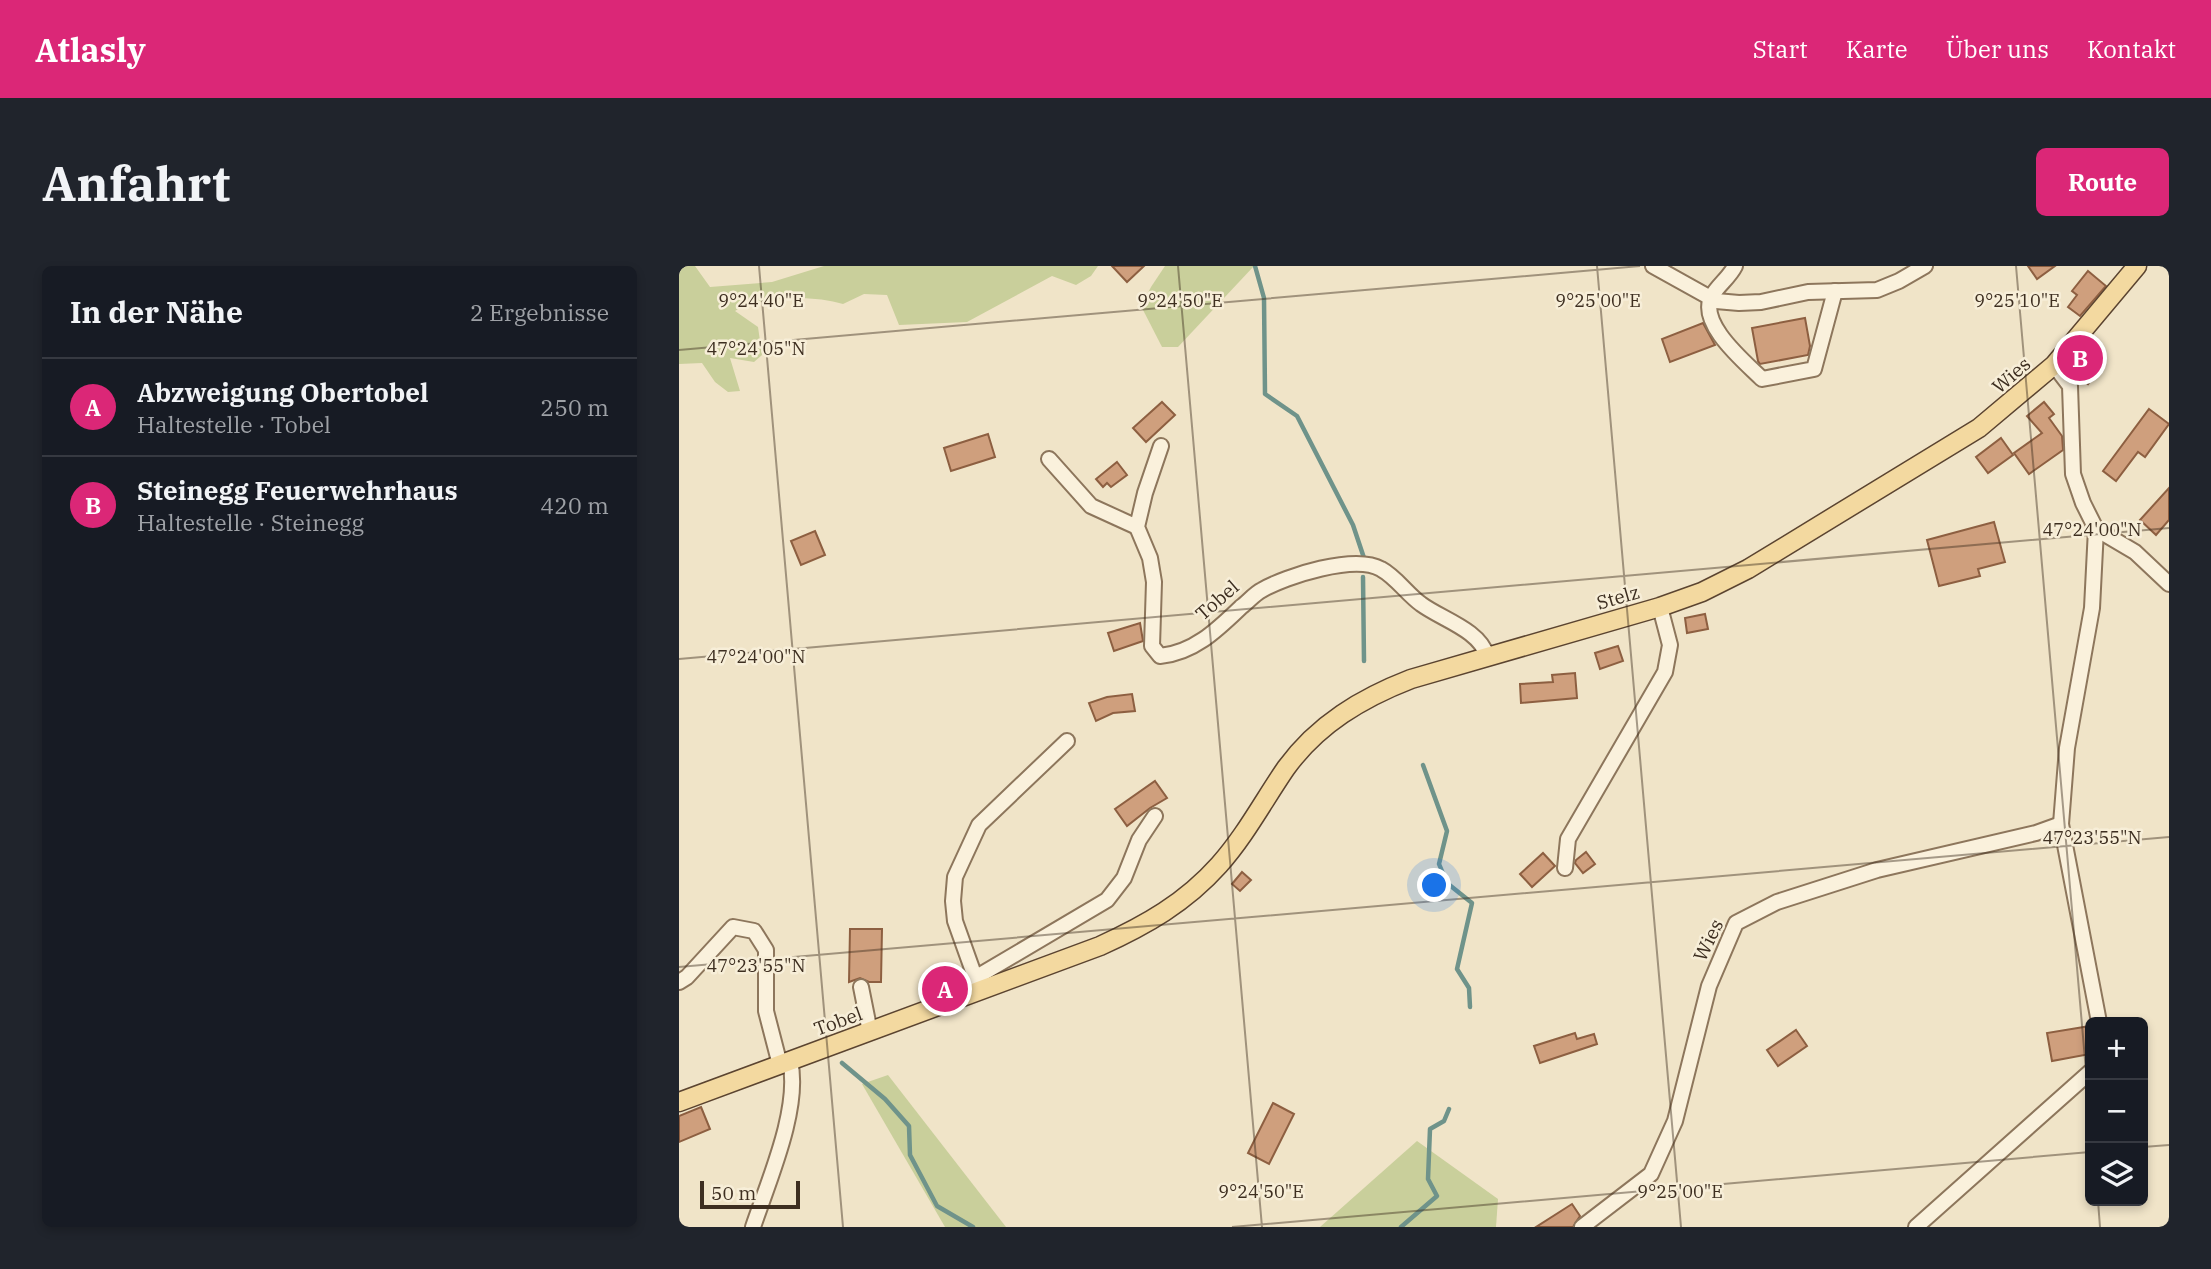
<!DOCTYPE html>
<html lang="de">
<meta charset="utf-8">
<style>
:root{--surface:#171b24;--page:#20242c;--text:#f1f3f6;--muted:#9ea1a6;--line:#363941;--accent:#db2777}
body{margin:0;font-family:"IBM Plex Serif",serif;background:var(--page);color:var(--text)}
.controls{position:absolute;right:21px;bottom:21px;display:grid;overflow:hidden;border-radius:10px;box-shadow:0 4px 10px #0003}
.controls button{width:63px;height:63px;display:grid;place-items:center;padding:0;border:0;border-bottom:2px solid var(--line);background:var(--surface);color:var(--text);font:35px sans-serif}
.scale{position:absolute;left:21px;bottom:18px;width:100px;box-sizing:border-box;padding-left:7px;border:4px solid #3d2e20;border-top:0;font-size:19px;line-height:24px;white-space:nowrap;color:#3d2e20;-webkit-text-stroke:5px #f7eed8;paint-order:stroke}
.you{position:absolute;left:756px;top:620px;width:24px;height:24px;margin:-18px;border:5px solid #fff;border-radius:50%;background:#1a73e8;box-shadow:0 0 0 10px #1a73e833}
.badge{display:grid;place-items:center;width:46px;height:46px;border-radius:50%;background:var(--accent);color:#fff;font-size:23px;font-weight:700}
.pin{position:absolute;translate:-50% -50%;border:4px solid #fff;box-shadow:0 2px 7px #0006}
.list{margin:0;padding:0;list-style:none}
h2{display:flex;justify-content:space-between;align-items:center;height:91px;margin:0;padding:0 28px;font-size:30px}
h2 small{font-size:23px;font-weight:400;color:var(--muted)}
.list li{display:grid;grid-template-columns:46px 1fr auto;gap:21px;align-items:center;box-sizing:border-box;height:98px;padding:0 28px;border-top:2px solid var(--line)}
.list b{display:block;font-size:26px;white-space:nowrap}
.list p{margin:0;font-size:23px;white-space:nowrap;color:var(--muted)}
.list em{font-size:23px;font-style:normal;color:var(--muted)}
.icon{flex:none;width:38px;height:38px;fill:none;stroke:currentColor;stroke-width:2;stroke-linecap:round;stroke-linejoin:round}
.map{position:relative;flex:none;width:1490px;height:961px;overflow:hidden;border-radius:10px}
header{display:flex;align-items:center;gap:42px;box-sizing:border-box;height:98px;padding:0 35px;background:var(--accent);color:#fff}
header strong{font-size:33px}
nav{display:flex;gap:38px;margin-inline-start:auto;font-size:24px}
.intro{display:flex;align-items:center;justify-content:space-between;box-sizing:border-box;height:168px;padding:0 42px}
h1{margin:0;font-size:49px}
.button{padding:18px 32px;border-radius:10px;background:var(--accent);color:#fff;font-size:24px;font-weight:700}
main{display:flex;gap:42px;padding:0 42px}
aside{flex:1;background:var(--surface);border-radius:10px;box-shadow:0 4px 10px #0003}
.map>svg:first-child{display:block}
.green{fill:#c9cf9b}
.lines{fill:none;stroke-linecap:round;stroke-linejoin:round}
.stream{stroke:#6f938a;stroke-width:4.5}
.building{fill:#cf9f7d;stroke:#8d5f41;stroke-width:2}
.minor-casing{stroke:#8d765c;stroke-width:18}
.major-casing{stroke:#5b4430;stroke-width:21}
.minor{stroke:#faf1dc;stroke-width:14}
.major{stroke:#f3d9a0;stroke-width:18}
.ticks{fill:none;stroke:#3d2e20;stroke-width:2;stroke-opacity:0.45}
.labels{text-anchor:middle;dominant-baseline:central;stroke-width:5;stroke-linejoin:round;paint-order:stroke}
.street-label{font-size:19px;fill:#3d2e20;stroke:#f7eed8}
.ticks-label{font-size:18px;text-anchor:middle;fill:#3d2e20;stroke:#f7eed8;stroke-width:5;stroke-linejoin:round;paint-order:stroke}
</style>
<header>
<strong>Atlasly</strong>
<nav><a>Start</a><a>Karte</a><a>Über uns</a><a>Kontakt</a></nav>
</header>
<div class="intro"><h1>Anfahrt</h1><a class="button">Route</a></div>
<main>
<aside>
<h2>In der Nähe<small>2 Ergebnisse</small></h2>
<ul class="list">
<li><span class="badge">A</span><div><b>Abzweigung Obertobel</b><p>Haltestelle · Tobel</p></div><em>250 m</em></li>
<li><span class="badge">B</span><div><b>Steinegg Feuerwehrhaus</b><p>Haltestelle · Steinegg</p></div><em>420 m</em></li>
</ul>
</aside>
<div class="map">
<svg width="1490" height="961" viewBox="0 0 1490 961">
<rect width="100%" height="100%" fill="#f0e4c8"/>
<g class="green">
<path d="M 0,0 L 16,0 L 31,21 L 93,16 L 145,0 L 419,0 L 412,10 L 397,19 L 373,10 L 288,56 L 220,59 L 208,29 L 185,28 L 164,38 C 135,29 81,29 56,45 L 79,61 L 83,89 L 75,96 L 51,92 L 61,125 L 49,126 L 36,116 L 23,97 L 0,98 Z"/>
<path d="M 486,0 L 575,0 L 499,81 L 483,81 L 462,40 L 472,21 Z"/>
<path d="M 209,809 L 327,961 L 266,961 L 183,818 Z"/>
<path d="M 738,875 L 819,933 L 817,961 L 641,961 Z"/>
</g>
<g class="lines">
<g class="stream">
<path d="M 576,0 L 585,32 L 586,128 L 618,150 L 674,259 L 685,292"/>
<path d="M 684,311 L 685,395"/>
<path d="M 744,499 L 768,565 L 760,598 L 768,617 L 793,637 L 778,703 L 790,722 L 791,741"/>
<path d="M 163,797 L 206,833 L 230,860 L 231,889 L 258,940 L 294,961"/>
<path d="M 722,961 L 758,930 L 749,913 L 751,863 L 765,855 L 770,843"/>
</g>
</g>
<g class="building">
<path d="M 433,0 L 465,0 L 448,16 Z"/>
<path d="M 1349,0 L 1376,0 L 1358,13 Z"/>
<path d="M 1409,5 L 1427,20 L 1401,50 L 1389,41 L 1398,29 L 1393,25 Z"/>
<path d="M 1126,52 L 1131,80 L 1129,89 L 1081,98 L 1079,95 L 1073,62 Z"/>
<path d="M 1024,57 L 1036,79 L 991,96 L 983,73 Z"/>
<path d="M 1406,89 L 1422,102 L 1409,118 L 1393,105 Z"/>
<path d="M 483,136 L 496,149 L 467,176 L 454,162 Z"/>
<path d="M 1365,136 L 1375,148 L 1370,152 L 1383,170 L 1384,184 L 1350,208 L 1335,187 L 1363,167 L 1348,150 Z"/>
<path d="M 1470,143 L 1490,158 L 1466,191 L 1459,186 L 1437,215 L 1424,205 Z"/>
<path d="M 309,168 L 316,191 L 272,205 L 265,182 Z"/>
<path d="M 1322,172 L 1334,189 L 1309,207 L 1297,191 Z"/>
<path d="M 438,196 L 448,209 L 432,221 L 428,217 L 424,221 L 417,213 Z"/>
<path d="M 1490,222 L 1490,254 L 1477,269 L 1461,254 Z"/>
<path d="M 1315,256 L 1326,296 L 1299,303 L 1301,310 L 1260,320 L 1248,274 Z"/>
<path d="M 136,265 L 146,289 L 122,299 L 112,275 Z"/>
<path d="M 1026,348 L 1029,363 L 1008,367 L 1006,352 Z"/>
<path d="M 461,357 L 464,375 L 435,385 L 429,367 Z"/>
<path d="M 939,380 L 944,395 L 921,403 L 916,387 Z"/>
<path d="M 896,407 L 898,432 L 842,437 L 841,418 L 874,416 L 873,409 Z"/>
<path d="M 453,428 L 456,445 L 434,447 L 417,455 L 410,437 L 428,431 Z"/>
<path d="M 476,515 L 488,532 L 471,542 L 448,560 L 436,543 Z"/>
<path d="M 907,586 L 916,598 L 904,607 L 896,597 L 897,594 Z"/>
<path d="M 864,587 L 876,600 L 853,621 L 841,608 Z"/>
<path d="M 563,606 L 572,614 L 561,625 L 553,618 Z"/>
<path d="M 171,663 L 203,663 L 202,716 L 190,716 L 181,712 L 170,716 Z"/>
<path d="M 1411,760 L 1411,788 L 1373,795 L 1368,767 Z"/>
<path d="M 1117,764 L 1128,780 L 1099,800 L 1088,784 Z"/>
<path d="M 896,767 L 898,773 L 915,768 L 918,778 L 861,797 L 855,780 Z"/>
<path d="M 594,837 L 615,848 L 590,898 L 569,887 Z"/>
<path d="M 22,841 L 31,863 L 0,876 L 0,850 Z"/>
<path d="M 893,938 L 901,950 L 894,961 L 857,961 Z"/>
</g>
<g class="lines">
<defs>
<g id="minor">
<path d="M 974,0 L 1037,35 L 1060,37 L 1082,36 L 1129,26 L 1198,24 L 1220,15 L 1246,0"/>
<path d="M 1056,0 C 1050,12 1039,19 1033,30 C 1018,57 1066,96 1083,113 L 1135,103 L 1156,25"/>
<path d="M 1375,99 L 1391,120 L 1394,208 L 1404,237 L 1417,263 L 1413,342 L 1388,482 L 1382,558 L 1420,756"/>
<path d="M 482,180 L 466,227 L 458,261 L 471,292 L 475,316 L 473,380 L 481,390 C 515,387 539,363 562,341 C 569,336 575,328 583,324 C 607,310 676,288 702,303 C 717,311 728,328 742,338 C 762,353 801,364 808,390"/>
<path d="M 370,193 L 412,240 L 458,261"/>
<path d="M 1417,263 L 1456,286 L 1490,318"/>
<path d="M 886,602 L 889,573 L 986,406 L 991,379 L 981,341"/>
<path d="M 296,712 L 428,634 L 445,612 L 460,574 L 476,550"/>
<path d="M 0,716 L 8,711 L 54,661 L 75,665 L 87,684 L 87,745 L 101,799"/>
<path d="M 182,721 L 191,766"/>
<path d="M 301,725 L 276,655 L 274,635 L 276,611 L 300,559 L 388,475"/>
<path d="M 74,961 C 89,916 122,842 111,795"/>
<path d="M 903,961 L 972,908 L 996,855 L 1030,720 L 1057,657 L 1098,636 L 1198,604 L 1357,567 L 1382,558"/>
<path d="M 1237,961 L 1411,806"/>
</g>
<path id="major" d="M 0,836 L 421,680 C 467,659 506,637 540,599 C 566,570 585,534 607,502 C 639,458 683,432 732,413 L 981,341 L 1023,326 L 1069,303 L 1300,162 L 1375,99 L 1458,0"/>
</defs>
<use href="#minor" class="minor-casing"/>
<use href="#major" class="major-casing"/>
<use href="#minor" class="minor"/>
<use href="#major" class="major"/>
</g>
<path class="ticks" d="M 80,0 L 164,961M 499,0 L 583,961M 918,0 L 1002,961M 1337,0 L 1411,851M 0,84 L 961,0M 0,393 L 1490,262M 0,701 L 1490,571M 1464,881 L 1490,879M 1419,935 L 1421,961M 553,961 L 1411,886"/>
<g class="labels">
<g class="street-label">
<text transform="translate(1332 109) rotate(-41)">Wies</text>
<text transform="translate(939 331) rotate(-16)">Stelz</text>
<text transform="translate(538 334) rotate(-41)">Tobel</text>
<text transform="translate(1029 674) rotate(-64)">Wies</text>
<text transform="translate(159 755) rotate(-20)">Tobel</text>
</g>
</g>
<g class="ticks-label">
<text x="82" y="41">9°24'40"E</text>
<text x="501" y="41">9°24'50"E</text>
<text x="919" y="41">9°25'00"E</text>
<text x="1338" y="41">9°25'10"E</text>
<text x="77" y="89">47°24'05"N</text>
<text x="1413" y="270">47°24'00"N</text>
<text x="77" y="397">47°24'00"N</text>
<text x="1413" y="578">47°23'55"N</text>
<text x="77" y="706">47°23'55"N</text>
<text x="582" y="932">9°24'50"E</text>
<text x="1001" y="932">9°25'00"E</text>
</g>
</svg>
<div class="controls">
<button>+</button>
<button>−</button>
<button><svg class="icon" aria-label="layers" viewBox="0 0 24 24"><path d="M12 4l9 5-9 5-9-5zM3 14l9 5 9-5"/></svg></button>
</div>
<div class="scale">50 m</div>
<div class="you"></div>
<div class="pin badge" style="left:266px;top:723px">A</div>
<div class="pin badge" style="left:1401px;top:92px">B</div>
</div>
</main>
